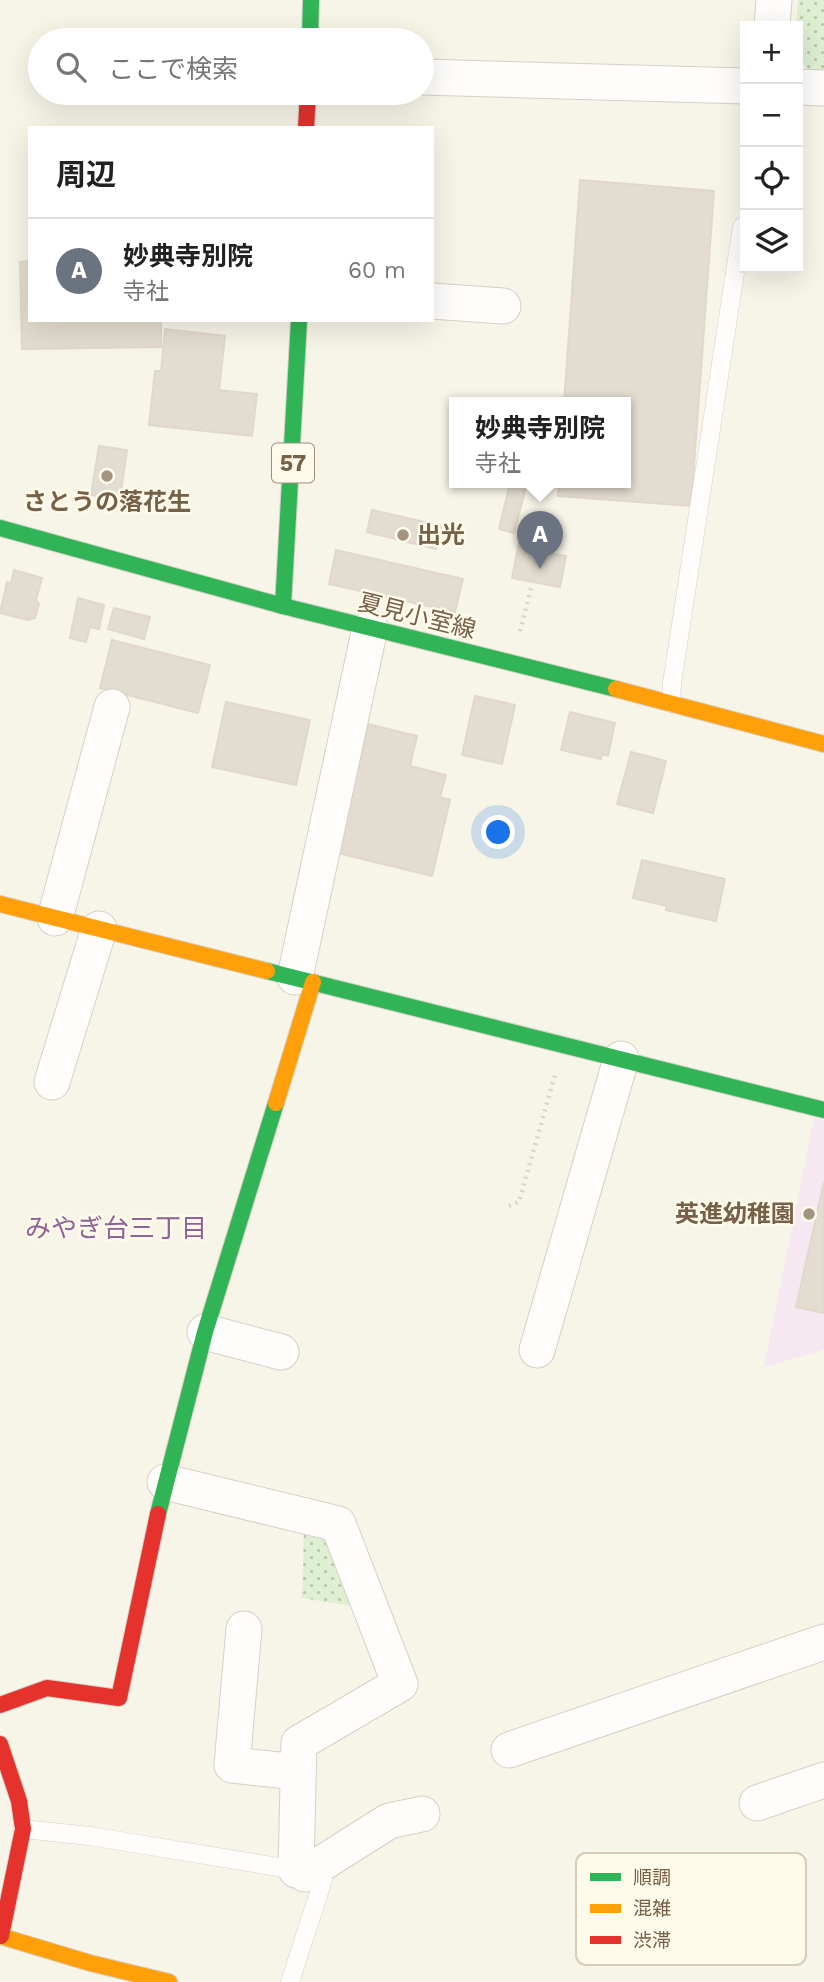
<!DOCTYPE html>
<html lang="ja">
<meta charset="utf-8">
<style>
:root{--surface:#fff;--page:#f2f2f2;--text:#222;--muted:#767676;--line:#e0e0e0;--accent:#7c3aed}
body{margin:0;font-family:"Work Sans","Noto Sans JP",sans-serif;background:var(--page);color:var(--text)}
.controls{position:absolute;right:21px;top:21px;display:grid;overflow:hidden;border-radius:0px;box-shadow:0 7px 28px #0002}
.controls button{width:63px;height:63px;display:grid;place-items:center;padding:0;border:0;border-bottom:2px solid var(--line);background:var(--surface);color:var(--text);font:35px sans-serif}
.you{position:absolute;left:499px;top:833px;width:24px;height:24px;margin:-18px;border:5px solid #fff;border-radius:50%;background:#1a73e8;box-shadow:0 0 0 10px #1a73e833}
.badge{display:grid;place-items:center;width:46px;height:46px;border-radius:50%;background:var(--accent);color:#fff;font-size:23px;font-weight:700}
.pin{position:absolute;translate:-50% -58px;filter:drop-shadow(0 2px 4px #0008)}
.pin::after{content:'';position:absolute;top:37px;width:24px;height:21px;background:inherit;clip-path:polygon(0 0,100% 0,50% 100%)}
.popup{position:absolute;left:449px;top:397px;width:182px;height:91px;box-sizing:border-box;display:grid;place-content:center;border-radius:0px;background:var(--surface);filter:drop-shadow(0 2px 5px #0005);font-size:23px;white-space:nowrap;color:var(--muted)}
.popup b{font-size:26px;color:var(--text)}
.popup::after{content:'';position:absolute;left:50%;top:100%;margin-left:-14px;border:14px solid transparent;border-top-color:var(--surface)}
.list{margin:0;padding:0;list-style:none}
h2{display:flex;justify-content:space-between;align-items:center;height:91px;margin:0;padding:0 28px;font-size:30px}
h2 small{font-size:23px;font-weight:400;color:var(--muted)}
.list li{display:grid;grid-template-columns:46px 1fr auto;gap:21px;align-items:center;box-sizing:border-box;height:105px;padding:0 28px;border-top:2px solid var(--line)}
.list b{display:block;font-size:26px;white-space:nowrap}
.list p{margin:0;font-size:23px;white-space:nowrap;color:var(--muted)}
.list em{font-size:23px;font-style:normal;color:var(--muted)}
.icon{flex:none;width:38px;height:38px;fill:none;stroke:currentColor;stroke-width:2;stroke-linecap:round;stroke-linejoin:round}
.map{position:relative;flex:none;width:824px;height:1982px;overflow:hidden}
.search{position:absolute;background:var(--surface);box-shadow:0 7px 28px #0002;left:28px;top:28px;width:406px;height:77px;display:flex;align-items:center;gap:18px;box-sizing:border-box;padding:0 24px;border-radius:38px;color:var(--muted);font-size:26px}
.panel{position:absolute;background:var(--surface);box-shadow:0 7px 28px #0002;left:28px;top:126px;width:406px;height:196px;border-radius:0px}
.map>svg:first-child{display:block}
.education{fill:#f5e8f1}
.park{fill:url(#park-dots)}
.building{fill:#e3dcd0;stroke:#e0d8ca;stroke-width:2}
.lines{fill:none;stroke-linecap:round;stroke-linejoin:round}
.lane-casing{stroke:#d6d1c7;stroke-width:19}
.street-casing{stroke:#d6d1c7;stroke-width:37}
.fast-casing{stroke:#d6d1c6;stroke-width:18}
.slow-casing{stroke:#d6d1c6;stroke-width:18}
.jam-casing{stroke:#d6d1c6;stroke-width:18}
.path{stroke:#dad4cb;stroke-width:4.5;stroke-dasharray:2 5;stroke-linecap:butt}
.lane{stroke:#fefdfc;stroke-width:18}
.street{stroke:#fefdfc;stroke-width:35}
.fast{stroke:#30b455;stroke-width:16}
.slow{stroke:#ff9f0a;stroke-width:16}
.jam{stroke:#e5322d;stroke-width:16}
.poi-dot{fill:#a3947f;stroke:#fffae9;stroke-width:2.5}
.labels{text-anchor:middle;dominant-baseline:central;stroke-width:5;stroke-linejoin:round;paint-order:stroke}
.shield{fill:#fffae9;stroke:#9f8e78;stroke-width:2}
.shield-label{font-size:23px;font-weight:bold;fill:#766047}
.poi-label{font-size:24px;font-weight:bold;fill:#766047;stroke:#fffae9}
.street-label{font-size:24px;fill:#766047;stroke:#fffae9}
.neighbourhood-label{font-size:26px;fill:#90629a;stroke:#fffae9}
.key{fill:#fffae9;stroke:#d6ccb8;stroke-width:2}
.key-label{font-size:19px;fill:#766047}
</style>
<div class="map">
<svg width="824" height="1982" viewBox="0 0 824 1982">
<defs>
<pattern id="park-dots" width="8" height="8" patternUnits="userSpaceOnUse" patternTransform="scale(1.75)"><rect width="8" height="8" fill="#deefd2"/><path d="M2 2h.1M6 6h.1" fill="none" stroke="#b9c5ac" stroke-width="1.8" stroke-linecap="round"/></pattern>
</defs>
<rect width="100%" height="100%" fill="#f7f4e8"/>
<path class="education" d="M 814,1118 L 824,1120 L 824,1350 L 764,1367 Z"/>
<g class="park">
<path d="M 798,0 L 824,0 L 824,73 L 811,72 L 798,60 L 798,26 L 796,26 Z"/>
<path d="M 304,1530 L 319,1534 L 331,1544 L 358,1607 L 302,1598 Z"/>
</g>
<g class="building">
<path d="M 580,180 L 714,191 L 691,506 L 558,496 L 559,483 L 626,483 L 626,403 L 564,403 Z"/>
<path d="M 30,261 L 30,320 L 161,320 L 161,347 L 22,349 L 20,262 Z"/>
<path d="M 165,329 L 225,336 L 219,390 L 257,394 L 252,436 L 149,425 L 155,371 L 161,371 Z"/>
<path d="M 99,446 L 127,450 L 120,499 L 91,495 Z"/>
<path d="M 510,483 L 527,483 L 514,533 L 499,529 Z"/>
<path d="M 372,510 L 442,526 L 436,549 L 367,532 Z"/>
<path d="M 521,532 L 541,536 L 538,551 L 566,556 L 560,587 L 512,578 Z"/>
<path d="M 336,550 L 463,579 L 455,612 L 329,584 Z"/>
<path d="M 14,570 L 42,578 L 36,600 L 39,604 L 35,618 L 28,620 L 0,613 L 7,582 L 11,583 Z"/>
<path d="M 78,598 L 104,605 L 99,629 L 90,627 L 86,642 L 70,638 Z"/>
<path d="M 114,608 L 150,617 L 144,639 L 108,629 Z"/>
<path d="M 112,640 L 210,665 L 198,713 L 100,688 Z"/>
<path d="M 475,696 L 515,705 L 502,764 L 462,755 Z"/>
<path d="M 226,702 L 310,720 L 296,785 L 212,767 Z"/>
<path d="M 570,712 L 615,723 L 608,756 L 602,754 L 601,759 L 561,750 Z"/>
<path d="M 368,724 L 417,736 L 410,766 L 446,775 L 440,797 L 450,800 L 432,876 L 338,853 Z"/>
<path d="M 631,752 L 666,761 L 653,813 L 617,804 Z"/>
<path d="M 642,860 L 725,879 L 716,921 L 666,910 L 667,906 L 633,898 Z"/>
<path d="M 824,1182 L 824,1313 L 796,1307 Z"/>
</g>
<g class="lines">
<defs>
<g id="lane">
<path d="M 671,703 L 672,683 L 742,227"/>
<path d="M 23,1829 L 90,1836 L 296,1870 L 323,1880 L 290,1982"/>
</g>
<g id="street">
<path d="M 772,26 L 774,0"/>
<path d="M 422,77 L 745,86"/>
<path d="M 798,87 L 824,88"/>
<path d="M 432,301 L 503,306"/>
<path d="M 55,918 L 112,707"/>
<path d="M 295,977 L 370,628"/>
<path d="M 52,1082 L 99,929"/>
<path d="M 205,1332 L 281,1352"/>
<path d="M 537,1350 L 621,1059"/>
<path d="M 165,1482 L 338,1524 L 400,1684 L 299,1743 L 296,1870"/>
<path d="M 244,1629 L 232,1765 L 298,1772"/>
<path d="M 509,1750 L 824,1642"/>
<path d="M 757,1803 L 824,1780"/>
<path d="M 305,1874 L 389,1821 L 422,1814"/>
</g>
<g id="fast">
<path d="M 310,40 L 311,0"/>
<path d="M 0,528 L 283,606 L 616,689"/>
<path d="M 283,606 L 299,320"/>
<path d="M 267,971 L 824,1110"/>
<path d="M 158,1514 L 205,1332 L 276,1103"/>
</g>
<g id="slow">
<path d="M 616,689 L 824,744"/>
<path d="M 0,904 L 267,971"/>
<path d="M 276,1103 L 313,982"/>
<path d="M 0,1936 L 90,1963 L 169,1982"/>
</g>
<g id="jam">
<path d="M 306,128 L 308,93"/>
<path d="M 0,1705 L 47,1688 L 119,1698 L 158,1514"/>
<path d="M 0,1744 L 19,1801 L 23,1829 L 1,1936"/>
</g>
</defs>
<use href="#lane" class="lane-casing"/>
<use href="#street" class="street-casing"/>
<use href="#fast" class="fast-casing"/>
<use href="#slow" class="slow-casing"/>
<use href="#jam" class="jam-casing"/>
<g class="path">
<path d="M 520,631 L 531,588"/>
<path d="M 509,1206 L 519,1202 L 555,1075"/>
</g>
<use href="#lane" class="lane"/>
<use href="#street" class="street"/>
<use href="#fast" class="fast"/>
<use href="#slow" class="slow"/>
<use href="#jam" class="jam"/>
</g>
<g class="poi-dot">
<circle cx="107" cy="476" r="7"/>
<circle cx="403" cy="535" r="7"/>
<circle cx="809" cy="1214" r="7"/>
</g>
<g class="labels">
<rect class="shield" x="272" y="443.5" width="42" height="39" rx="5"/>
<g class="shield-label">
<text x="293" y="463">57</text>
</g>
<g class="poi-label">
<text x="107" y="502">さとうの落花生</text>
<text x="417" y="535" text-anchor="start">出光</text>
<text x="795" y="1214" text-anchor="end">英進幼稚園</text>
</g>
<g class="street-label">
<text transform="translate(417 616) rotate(14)">夏見小室線</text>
</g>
<g class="neighbourhood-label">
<text x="116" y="1228">みやぎ台三丁目</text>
</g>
</g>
<rect x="576" y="1853" width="230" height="112" rx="10" class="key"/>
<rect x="590" y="1873" width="31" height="8" fill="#30b455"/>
<rect x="590" y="1904" width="31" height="9" fill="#ff9f0a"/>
<rect x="590" y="1936" width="31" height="8" fill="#e5322d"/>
<g class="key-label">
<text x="633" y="1884">順調</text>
<text x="633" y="1915">混雑</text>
<text x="633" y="1947">渋滞</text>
</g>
</svg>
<div class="controls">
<button>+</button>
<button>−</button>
<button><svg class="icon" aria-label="locate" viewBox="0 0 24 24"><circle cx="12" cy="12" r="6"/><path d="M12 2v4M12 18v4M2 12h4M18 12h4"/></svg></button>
<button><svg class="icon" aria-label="layers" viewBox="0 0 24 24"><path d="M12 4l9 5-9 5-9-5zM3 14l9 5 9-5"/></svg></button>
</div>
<div class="you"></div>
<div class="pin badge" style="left:540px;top:569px;background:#6b7280">A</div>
<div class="popup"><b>妙典寺別院</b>寺社</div>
<div class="search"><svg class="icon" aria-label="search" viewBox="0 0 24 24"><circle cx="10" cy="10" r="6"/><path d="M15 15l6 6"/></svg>ここで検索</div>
<section class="panel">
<h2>周辺<small></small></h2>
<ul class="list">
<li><span class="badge" style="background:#6b7280">A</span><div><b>妙典寺別院</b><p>寺社</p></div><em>60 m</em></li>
</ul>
</section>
</div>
